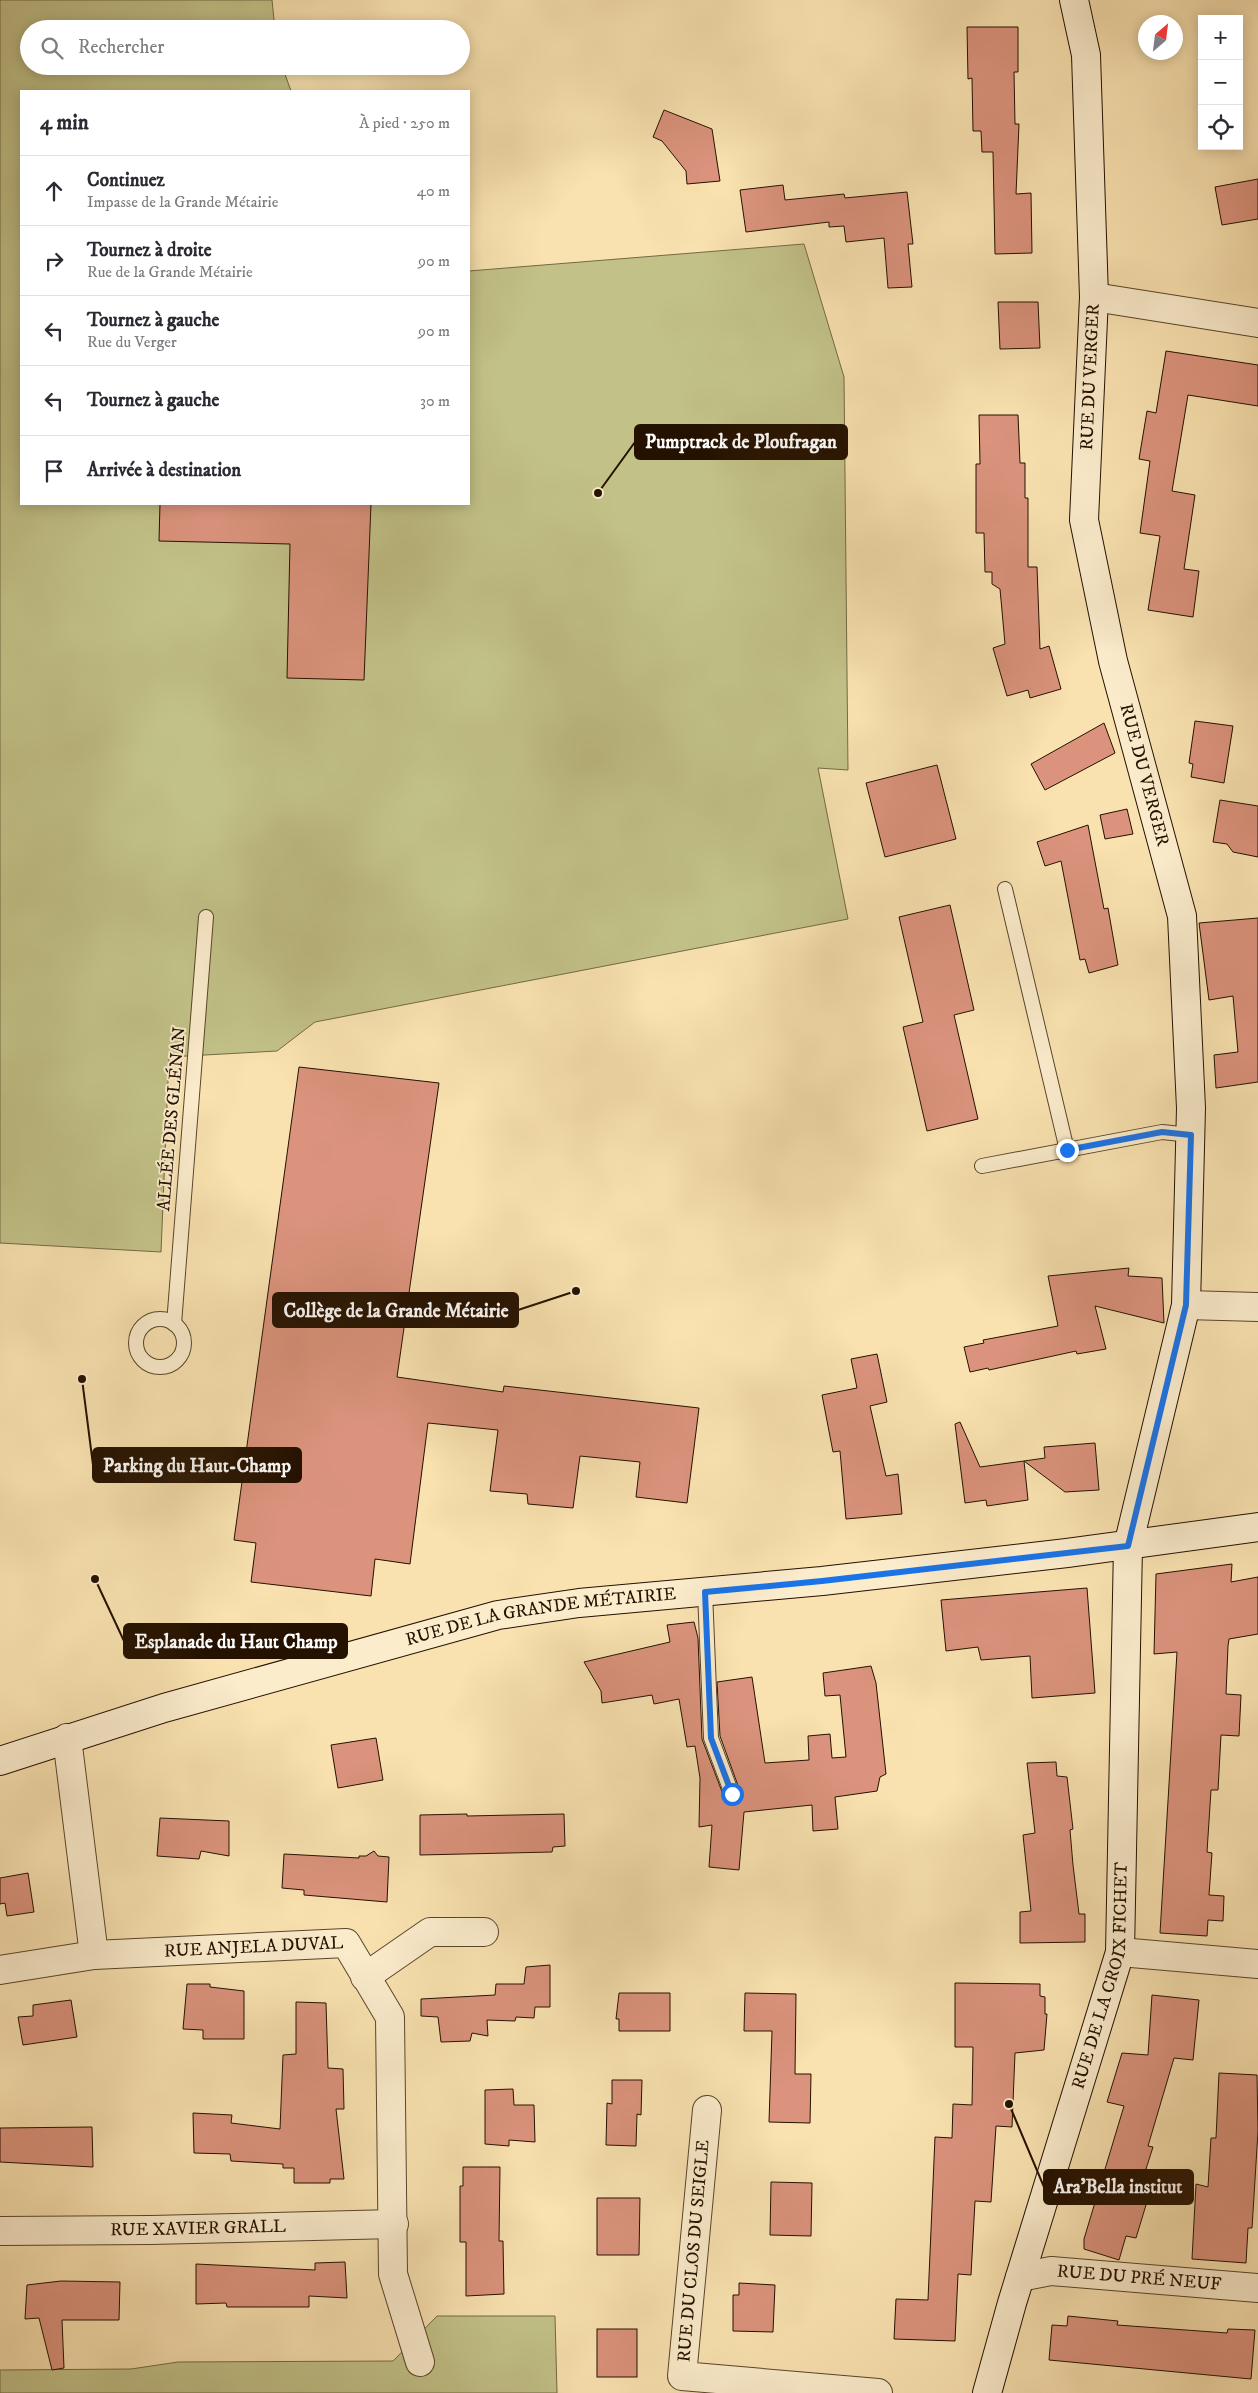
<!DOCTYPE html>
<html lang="fr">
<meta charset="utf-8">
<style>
:root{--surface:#fff;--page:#f2f2f3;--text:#2b2b33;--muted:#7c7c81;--line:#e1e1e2}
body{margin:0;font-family:"IM FELL DW Pica",serif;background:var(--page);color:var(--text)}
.controls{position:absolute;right:15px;top:15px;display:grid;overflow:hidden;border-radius:0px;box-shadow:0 2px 12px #0003}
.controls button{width:45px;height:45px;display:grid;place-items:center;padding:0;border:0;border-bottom:1px solid var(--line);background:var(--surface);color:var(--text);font:25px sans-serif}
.compass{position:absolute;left:1138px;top:15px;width:45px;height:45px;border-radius:50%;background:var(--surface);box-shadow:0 2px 12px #0003;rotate:28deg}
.stop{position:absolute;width:15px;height:15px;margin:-11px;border:4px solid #1a73e8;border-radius:50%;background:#fff}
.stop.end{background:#1a73e8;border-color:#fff;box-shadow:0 1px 5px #0008}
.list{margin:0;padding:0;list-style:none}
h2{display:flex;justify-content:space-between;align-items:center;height:65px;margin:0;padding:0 20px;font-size:21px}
h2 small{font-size:16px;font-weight:400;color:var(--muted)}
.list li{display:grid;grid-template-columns:32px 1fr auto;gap:15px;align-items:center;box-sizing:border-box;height:70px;padding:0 20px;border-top:1px solid var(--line)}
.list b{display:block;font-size:19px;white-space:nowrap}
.list p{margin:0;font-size:16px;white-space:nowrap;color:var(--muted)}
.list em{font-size:16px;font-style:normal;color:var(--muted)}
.icon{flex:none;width:28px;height:28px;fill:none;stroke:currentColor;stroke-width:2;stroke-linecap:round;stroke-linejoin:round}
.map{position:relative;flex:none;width:1258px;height:2393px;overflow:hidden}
.search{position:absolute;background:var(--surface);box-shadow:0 2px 12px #0003;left:20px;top:20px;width:450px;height:55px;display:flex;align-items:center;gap:12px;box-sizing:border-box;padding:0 18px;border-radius:28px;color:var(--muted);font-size:19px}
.panel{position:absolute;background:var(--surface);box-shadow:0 2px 12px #0003;left:20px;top:90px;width:450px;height:415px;border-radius:0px}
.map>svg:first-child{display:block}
.green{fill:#c2c288;stroke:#736a44}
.building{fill:#db937d;stroke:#241100}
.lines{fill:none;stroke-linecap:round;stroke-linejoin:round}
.lane-casing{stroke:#59452c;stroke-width:16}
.street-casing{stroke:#59452c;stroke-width:30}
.secondary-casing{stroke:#241100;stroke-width:30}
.lane{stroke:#fbeccc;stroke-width:14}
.street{stroke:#fbeccc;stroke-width:28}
.secondary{stroke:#fbeccc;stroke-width:28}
.route{stroke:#1a73e8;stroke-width:6}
.labels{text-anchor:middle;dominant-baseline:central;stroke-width:4;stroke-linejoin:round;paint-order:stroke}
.street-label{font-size:18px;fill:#241100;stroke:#fbeccc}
.leader{fill:none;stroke:#241100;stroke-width:2}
.callout-dot{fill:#241100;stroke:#fbeccc;stroke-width:2}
.callout{fill:#241100;stroke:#241100;stroke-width:2}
.callout-label{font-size:19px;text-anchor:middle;font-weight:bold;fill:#fff}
</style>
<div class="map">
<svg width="1258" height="2393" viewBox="0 0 1258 2393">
<rect width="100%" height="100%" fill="#f9e2b0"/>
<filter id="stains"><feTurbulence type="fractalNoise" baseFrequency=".004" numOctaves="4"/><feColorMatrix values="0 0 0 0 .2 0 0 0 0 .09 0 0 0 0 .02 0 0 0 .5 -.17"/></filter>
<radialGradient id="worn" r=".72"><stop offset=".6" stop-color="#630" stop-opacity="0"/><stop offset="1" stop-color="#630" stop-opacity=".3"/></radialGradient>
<g class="green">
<path d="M 0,0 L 272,0 L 275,29 L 29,29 L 29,66 L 282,66 L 291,91 L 21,91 L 21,504 L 469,504 L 469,271 L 804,244 L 844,377 L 848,770 L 818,768 L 848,919 L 315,1022 L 277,1051 L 169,1057 L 161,1252 L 0,1243 Z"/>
<path d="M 437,2316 L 555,2316 L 557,2393 L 0,2393 L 0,2370 L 131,2369 L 178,2362 L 393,2361 Z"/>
</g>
<g class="building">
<path d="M 967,27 L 1018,27 L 1018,72 L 1014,72 L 1015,124 L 1019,124 L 1016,194 L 1031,193 L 1032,253 L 995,254 L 993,152 L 982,152 L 981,131 L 973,131 L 972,78 L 968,79 Z"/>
<path d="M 664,110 L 712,129 L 720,181 L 687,184 L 686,171 L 662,141 L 653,137 Z"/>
<path d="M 1258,179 L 1258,219 L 1222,225 L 1215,187 Z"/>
<path d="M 783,185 L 785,200 L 844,194 L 845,198 L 907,192 L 913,244 L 908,244 L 912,287 L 888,288 L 884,238 L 846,242 L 844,226 L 829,227 L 829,222 L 746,232 L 740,190 Z"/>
<path d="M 998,302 L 1038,302 L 1040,348 L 1000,349 Z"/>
<path d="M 1166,351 L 1258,365 L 1258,406 L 1188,395 L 1172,491 L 1195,495 L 1184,569 L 1199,571 L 1193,617 L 1148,610 L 1160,536 L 1140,533 L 1150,461 L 1139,459 L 1147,411 L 1156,413 Z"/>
<path d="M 979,415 L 1018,415 L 1020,463 L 1025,463 L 1025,498 L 1028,498 L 1028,567 L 1037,567 L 1040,649 L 1049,646 L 1061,689 L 1030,698 L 1028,690 L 1007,696 L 993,648 L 1005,644 L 1000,589 L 992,584 L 992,572 L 985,572 L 984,533 L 976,533 L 976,464 L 980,464 Z"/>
<path d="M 160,504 L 371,504 L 364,680 L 287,678 L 290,544 L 159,541 Z"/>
<path d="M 1195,721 L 1233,726 L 1224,783 L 1191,777 L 1193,764 L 1189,763 Z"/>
<path d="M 1104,723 L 1115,753 L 1045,790 L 1031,764 Z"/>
<path d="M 937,765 L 956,839 L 885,857 L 866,783 Z"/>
<path d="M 1220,800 L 1258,806 L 1258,857 L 1233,852 L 1227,844 L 1213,842 Z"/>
<path d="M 1127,809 L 1133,834 L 1105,839 L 1100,815 Z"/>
<path d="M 1088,825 L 1104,909 L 1108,908 L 1118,965 L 1089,973 L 1085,959 L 1080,960 L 1061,861 L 1045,866 L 1037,842 Z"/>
<path d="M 950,905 L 974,1010 L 954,1015 L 978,1119 L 927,1131 L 903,1027 L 923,1022 L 899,917 Z"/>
<path d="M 1258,918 L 1258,1082 L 1216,1088 L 1214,1055 L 1238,1052 L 1233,996 L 1209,1000 L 1199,923 Z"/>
<path d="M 299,1067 L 439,1083 L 397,1377 L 503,1392 L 504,1386 L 699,1408 L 687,1503 L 636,1497 L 640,1462 L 580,1456 L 573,1508 L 528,1504 L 527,1494 L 490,1491 L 498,1430 L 428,1423 L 410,1564 L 375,1559 L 371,1596 L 251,1582 L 256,1543 L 234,1540 Z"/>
<path d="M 1129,1268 L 1128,1276 L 1162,1278 L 1164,1323 L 1095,1306 L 1106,1349 L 1077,1354 L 1076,1351 L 989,1370 L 988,1368 L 970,1372 L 964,1347 L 984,1343 L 983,1340 L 1058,1326 L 1048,1276 Z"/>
<path d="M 877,1354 L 887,1402 L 870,1406 L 886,1476 L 898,1474 L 902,1514 L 846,1519 L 840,1451 L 833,1452 L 822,1395 L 857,1388 L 851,1359 Z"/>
<path d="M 960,1422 L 980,1467 L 1024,1461 L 1028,1500 L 987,1506 L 986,1500 L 965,1503 L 955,1424 Z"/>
<path d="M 1095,1443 L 1099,1490 L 1065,1492 L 1024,1461 L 1045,1458 L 1044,1447 Z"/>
<path d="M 1232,1564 L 1231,1582 L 1258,1577 L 1258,1634 L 1229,1639 L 1228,1646 L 1226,1694 L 1241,1695 L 1239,1736 L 1221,1735 L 1218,1790 L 1211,1790 L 1207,1852 L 1212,1853 L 1209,1895 L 1224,1896 L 1223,1921 L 1208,1920 L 1207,1936 L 1160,1933 L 1177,1652 L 1154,1654 L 1156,1574 Z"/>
<path d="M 1087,1588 L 1095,1693 L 1032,1698 L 1030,1656 L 981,1660 L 978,1647 L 946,1651 L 941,1600 Z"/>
<path d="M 694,1622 L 698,1638 L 702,1739 L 724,1797 L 730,1802 L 738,1800 L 740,1791 L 720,1736 L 717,1682 L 752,1677 L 765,1763 L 809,1760 L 808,1736 L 830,1734 L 832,1758 L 846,1757 L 840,1695 L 825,1696 L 823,1673 L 871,1666 L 876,1683 L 886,1774 L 880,1777 L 877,1791 L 835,1797 L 838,1829 L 813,1831 L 812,1805 L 744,1812 L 739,1870 L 709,1867 L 712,1825 L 699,1827 L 700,1778 L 695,1746 L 687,1747 L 679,1699 L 654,1704 L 652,1695 L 602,1703 L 601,1691 L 584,1662 L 670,1642 L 667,1625 Z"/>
<path d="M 376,1738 L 383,1780 L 338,1788 L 331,1745 Z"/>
<path d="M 1056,1762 L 1057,1776 L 1067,1777 L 1073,1829 L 1070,1830 L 1073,1865 L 1079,1914 L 1085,1914 L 1085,1942 L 1020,1943 L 1020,1912 L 1031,1911 L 1023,1835 L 1035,1833 L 1027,1763 Z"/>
<path d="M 467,1814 L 467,1816 L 564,1814 L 565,1846 L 553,1847 L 552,1852 L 420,1855 L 420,1815 Z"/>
<path d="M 160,1818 L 229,1821 L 229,1856 L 201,1851 L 199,1859 L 157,1856 Z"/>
<path d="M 374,1851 L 378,1856 L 389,1857 L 387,1902 L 304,1895 L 304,1890 L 282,1888 L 284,1854 L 359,1858 L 359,1856 L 366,1856 Z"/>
<path d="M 28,1873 L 34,1912 L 7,1916 L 5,1903 L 0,1904 L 0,1878 Z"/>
<path d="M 550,1965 L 550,2007 L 535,2007 L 534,2018 L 516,2017 L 515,2021 L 487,2020 L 488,2036 L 472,2033 L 470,2041 L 441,2042 L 438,2017 L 421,2016 L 421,1999 L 495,1995 L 496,1984 L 524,1984 L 526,1967 Z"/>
<path d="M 955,1983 L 1040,1984 L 1040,1996 L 1045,1997 L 1045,2014 L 1047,2014 L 1044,2050 L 1015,2053 L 1012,2127 L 996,2126 L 991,2202 L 975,2201 L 971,2275 L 958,2274 L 955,2341 L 894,2339 L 896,2299 L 928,2300 L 935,2137 L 952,2138 L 953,2104 L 972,2105 L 973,2047 L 955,2047 Z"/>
<path d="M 187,1984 L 210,1984 L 210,1987 L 244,1991 L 244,2039 L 203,2039 L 203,2030 L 183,2029 Z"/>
<path d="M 619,1993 L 670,1993 L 670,2031 L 619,2031 L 619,2019 L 616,2019 Z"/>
<path d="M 745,1993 L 796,1994 L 795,2074 L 811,2074 L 810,2123 L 769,2122 L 772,2031 L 744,2031 Z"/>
<path d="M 1152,1995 L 1199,2000 L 1193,2060 L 1174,2058 L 1148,2146 L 1153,2147 L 1146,2169 L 1156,2172 L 1136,2238 L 1126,2236 L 1119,2260 L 1084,2249 L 1084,2239 L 1124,2106 L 1107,2102 L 1122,2053 L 1148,2055 Z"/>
<path d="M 71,2000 L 77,2037 L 23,2045 L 18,2017 L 33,2016 L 33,2005 Z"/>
<path d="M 296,2002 L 326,2003 L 328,2068 L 343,2069 L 344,2109 L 336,2109 L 344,2179 L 330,2179 L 330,2183 L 294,2183 L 294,2168 L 283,2168 L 283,2164 L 231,2161 L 230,2154 L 194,2153 L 193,2113 L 232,2115 L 231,2123 L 280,2129 L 283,2055 L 296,2054 Z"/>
<path d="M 1219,2073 L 1257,2075 L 1258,2131 L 1252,2228 L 1248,2228 L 1246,2263 L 1192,2259 L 1196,2184 L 1208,2187 L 1211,2138 L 1216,2138 Z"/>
<path d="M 612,2080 L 642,2080 L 641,2115 L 637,2114 L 636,2146 L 606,2145 L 607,2103 L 612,2104 Z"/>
<path d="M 513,2089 L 514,2105 L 534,2105 L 535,2142 L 509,2140 L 509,2146 L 485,2144 L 485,2090 Z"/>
<path d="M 92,2127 L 93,2167 L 0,2162 L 0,2128 Z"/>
<path d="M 463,2167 L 500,2167 L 499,2241 L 503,2241 L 504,2294 L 466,2296 L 466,2242 L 460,2242 L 460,2186 L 463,2186 Z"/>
<path d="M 771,2182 L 812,2183 L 811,2236 L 770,2235 Z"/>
<path d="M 597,2198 L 640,2198 L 639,2255 L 597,2255 Z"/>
<path d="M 345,2262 L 347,2298 L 309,2296 L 309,2307 L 227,2307 L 226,2303 L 196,2304 L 196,2264 L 315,2270 L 315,2263 Z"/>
<path d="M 61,2281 L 120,2282 L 119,2320 L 62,2320 L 64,2368 L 52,2370 L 39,2318 L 25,2319 L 27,2285 Z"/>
<path d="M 739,2283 L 775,2285 L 773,2332 L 733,2331 L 733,2295 L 739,2295 Z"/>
<path d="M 1068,2316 L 1118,2321 L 1117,2325 L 1227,2333 L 1228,2329 L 1255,2330 L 1251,2379 L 1049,2360 L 1052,2325 L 1067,2326 Z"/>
<rect x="597" y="2329" width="40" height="48"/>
</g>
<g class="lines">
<defs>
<g id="lane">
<path d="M 1005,889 L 1067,1150"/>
<path d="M 982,1166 L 1162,1132 L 1191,1135"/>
<circle cx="160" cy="1343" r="24"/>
<path d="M 174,1324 L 206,917"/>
<path d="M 705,1592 L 711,1738 L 732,1794"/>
</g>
<g id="street">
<path d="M 1094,297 L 1258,323"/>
<path d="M 1186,1305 L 1258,1307"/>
<path d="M 67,1738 L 94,1955"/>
<path d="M 1120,1952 L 1258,1964"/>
<path id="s1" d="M 0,1970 L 94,1955 L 346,1943 L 390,2017 L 393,2274 L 420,2362"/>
<path d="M 365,1977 L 430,1932 L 484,1932"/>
<path d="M 707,2110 L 682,2376 L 878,2393"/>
<path id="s2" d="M 0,2231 L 151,2230 L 394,2224"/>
<path id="s3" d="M 1020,2277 L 1051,2271 L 1258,2288"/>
</g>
<g id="secondary">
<path id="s4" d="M 0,1761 L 164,1708 L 498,1615 L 579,1603 L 822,1581 L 1067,1553 L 1258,1527"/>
<path id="s5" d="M 987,2393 L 1012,2303 L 1120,1952 L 1128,1546 L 1186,1305 L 1191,1108 L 1182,916 L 1113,661 L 1084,520 L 1094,297 L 1086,55 L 1074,0"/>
</g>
</defs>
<use href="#lane" class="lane-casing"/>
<use href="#street" class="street-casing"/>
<use href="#secondary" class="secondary-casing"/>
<use href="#lane" class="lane"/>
<use href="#street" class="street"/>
<use href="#secondary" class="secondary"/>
</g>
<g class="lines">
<path class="route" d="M 732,1794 L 711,1738 L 705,1592 L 822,1581 L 1128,1546 L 1186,1305 L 1191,1135 L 1162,1132 L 1067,1150"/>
</g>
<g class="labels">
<g class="street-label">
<text stroke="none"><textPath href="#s5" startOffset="2055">RUE DU VERGER</textPath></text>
<text transform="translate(1144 775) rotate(75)">RUE DU VERGER</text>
<text transform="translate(172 1119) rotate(-85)">ALLÉE DES GLÉNAN</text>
<text stroke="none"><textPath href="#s4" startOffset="561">RUE DE LA GRANDE MÉTAIRIE</textPath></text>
<text stroke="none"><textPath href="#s1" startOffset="255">RUE ANJELA DUVAL</textPath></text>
<text stroke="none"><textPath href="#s5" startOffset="434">RUE DE LA CROIX FICHET</textPath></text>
<text stroke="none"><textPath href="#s2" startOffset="198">RUE XAVIER GRALL</textPath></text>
<text transform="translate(694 2251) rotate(-85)">RUE DU CLOS DU SEIGLE</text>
<text stroke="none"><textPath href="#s3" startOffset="120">RUE DU PRÉ NEUF</textPath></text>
</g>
</g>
<path class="leader" d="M598 493L635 442M576 1291L518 1310M82 1379L93 1465M95 1579L124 1641M1009 2104L1044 2187"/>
<g class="callout-dot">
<circle cx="598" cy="493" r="5"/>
<circle cx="576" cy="1291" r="5"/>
<circle cx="82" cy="1379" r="5"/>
<circle cx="95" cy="1579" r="5"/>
<circle cx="1009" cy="2104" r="5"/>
</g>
<g class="callout">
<rect x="635" y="425" width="212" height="34" rx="5"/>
<rect x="273" y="1293" width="245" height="34" rx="5"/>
<rect x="93" y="1448" width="208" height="34" rx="5"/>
<rect x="124" y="1624" width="223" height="34" rx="5"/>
<rect x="1044" y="2170" width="149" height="34" rx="5"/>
</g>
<g class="callout-label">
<text x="741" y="448">Pumptrack de Ploufragan</text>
<text x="396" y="1317">Collège de la Grande Métairie</text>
<text x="197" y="1472">Parking du Haut-Champ</text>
<text x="236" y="1648">Esplanade du Haut Champ</text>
<text x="1118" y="2193">Ara'Bella institut</text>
</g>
<rect width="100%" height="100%" filter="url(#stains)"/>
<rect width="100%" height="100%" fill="url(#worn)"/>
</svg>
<div class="controls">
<button>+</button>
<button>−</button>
<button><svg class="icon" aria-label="locate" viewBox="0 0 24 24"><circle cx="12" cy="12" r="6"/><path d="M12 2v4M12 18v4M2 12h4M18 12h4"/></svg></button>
</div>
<svg class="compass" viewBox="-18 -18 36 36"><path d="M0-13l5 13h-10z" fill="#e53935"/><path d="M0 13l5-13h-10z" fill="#7c7c81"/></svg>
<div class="stop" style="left:732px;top:1794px"></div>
<div class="stop end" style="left:1067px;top:1150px"></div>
<div class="search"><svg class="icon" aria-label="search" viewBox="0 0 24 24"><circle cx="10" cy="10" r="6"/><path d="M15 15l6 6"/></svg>Rechercher</div>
<section class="panel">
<h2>4 min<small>À pied · 250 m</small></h2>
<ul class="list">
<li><svg class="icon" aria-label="ahead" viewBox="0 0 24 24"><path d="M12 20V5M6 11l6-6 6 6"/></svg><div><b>Continuez</b><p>Impasse de la Grande Métairie</p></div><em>40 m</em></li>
<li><svg class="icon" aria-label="right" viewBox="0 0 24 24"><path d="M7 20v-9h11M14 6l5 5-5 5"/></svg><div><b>Tournez à droite</b><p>Rue de la Grande Métairie</p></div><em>90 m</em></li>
<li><svg class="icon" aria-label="left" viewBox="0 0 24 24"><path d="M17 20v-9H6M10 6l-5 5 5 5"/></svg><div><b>Tournez à gauche</b><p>Rue du Verger</p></div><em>90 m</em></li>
<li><svg class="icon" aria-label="left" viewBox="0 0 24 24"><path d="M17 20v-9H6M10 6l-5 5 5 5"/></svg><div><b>Tournez à gauche</b></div><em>30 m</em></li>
<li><svg class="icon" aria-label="arrive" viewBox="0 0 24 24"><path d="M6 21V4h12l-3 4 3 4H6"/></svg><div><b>Arrivée à destination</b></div></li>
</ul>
</section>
</div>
